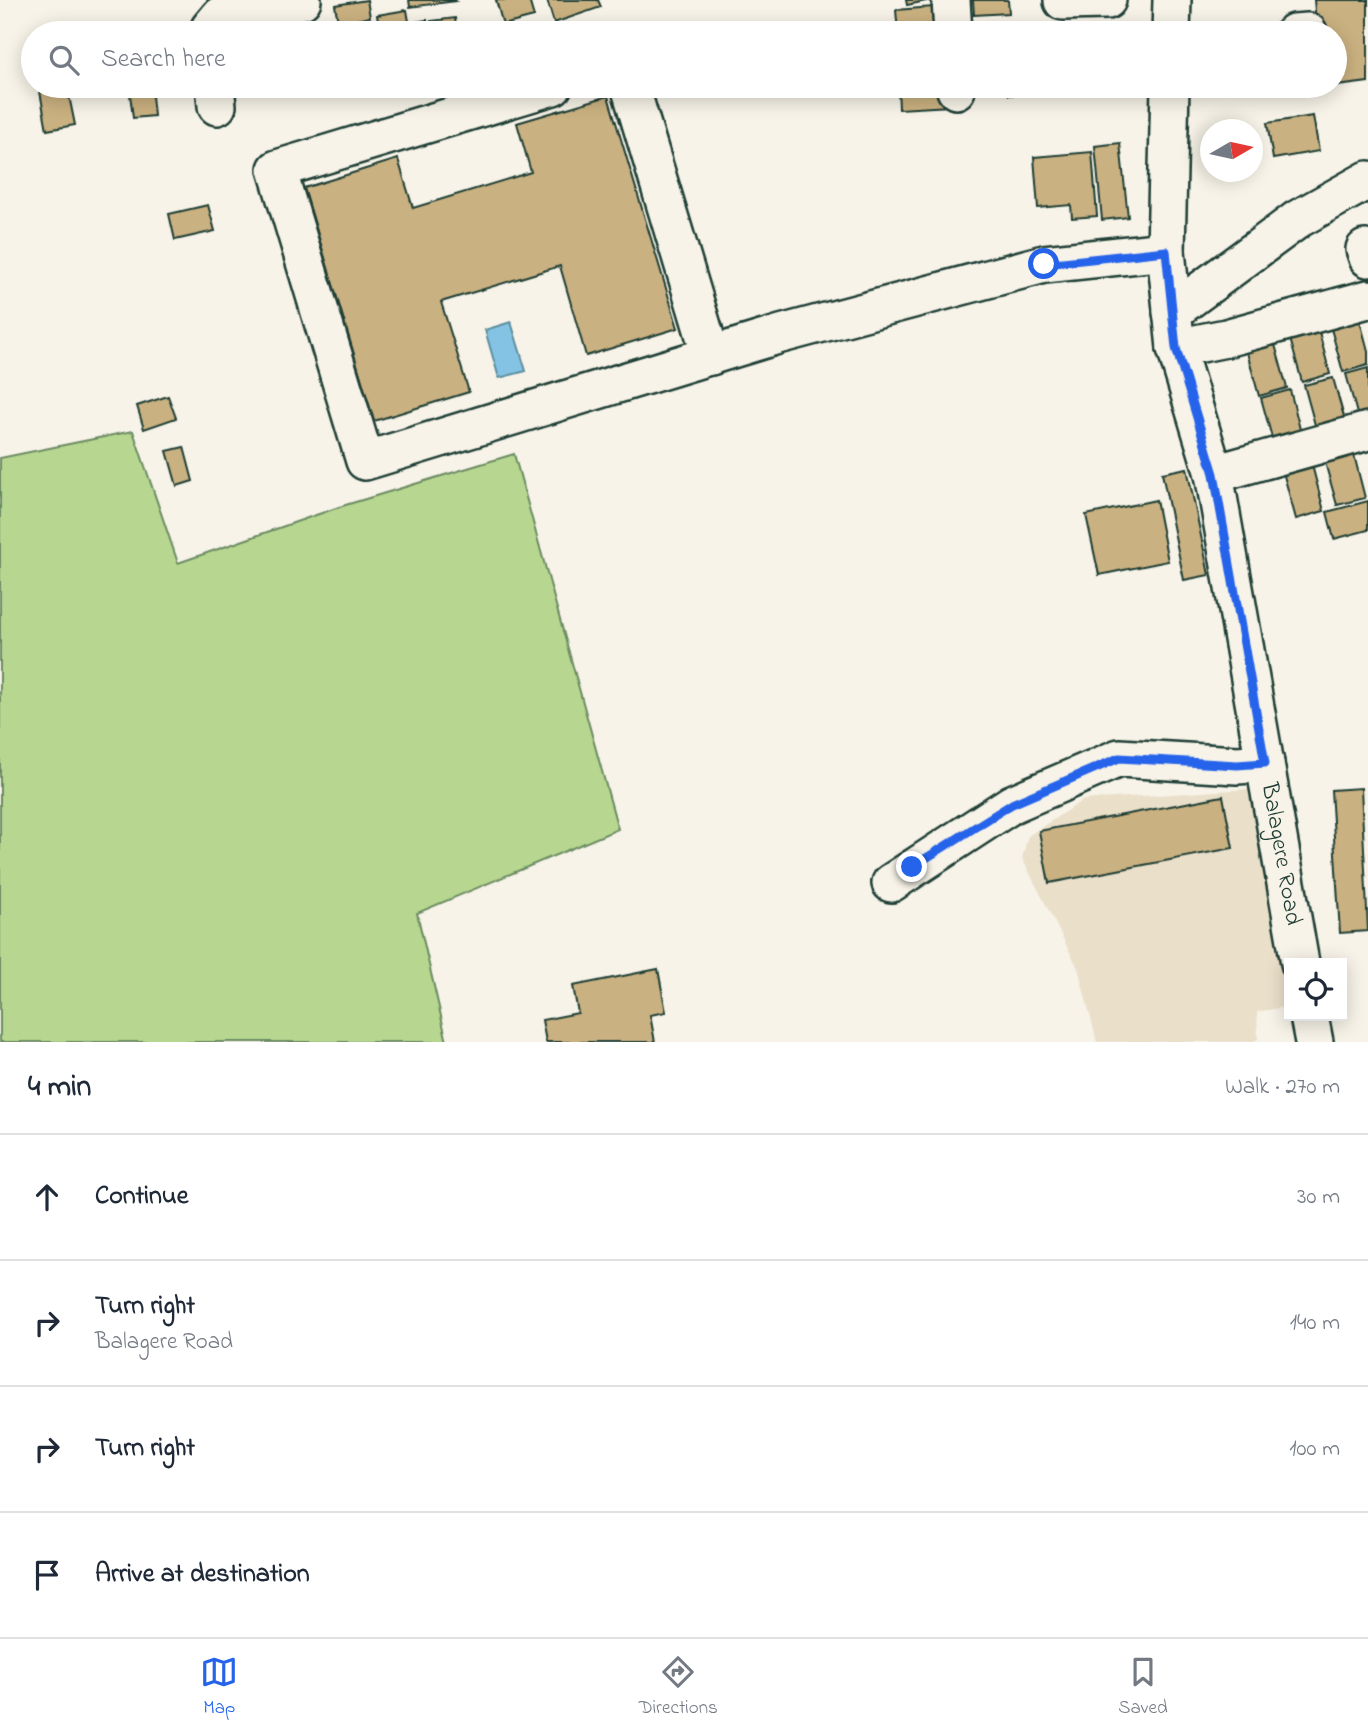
<!DOCTYPE html>
<meta charset="utf-8">
<style>
:root{--surface:#fff;--page:#f6f6f7;--text:#1f2937;--muted:#747a83;--line:#e0e1e3;--accent:#2563eb}
body{margin:0;font-family:"Indie Flower",sans-serif;background:var(--page);color:var(--text)}
.controls{position:absolute;right:21px;bottom:21px;display:grid;overflow:hidden;border-radius:0px;box-shadow:0 4px 18px #0003}
.controls button{width:63px;height:63px;display:grid;place-items:center;padding:0;border:0;border-bottom:2px solid var(--line);background:var(--surface);color:var(--text);font:35px sans-serif}
.compass{position:absolute;left:1200px;top:119px;width:63px;height:63px;border-radius:50%;background:var(--surface);box-shadow:0 4px 18px #0003;rotate:81deg}
.stop{position:absolute;width:21px;height:21px;margin:-16px;border:5px solid #2563eb;border-radius:50%;background:#fff}
.stop.end{background:#2563eb;border-color:#fff;box-shadow:0 2px 7px #0008}
.list{margin:0;padding:0;list-style:none}
h2{display:flex;justify-content:space-between;align-items:center;height:91px;margin:0;padding:0 28px;font-size:30px}
h2 small{font-size:23px;font-weight:400;color:var(--muted)}
.list li{display:grid;grid-template-columns:46px 1fr auto;gap:21px;align-items:center;box-sizing:border-box;height:126px;padding:0 28px;border-top:2px solid var(--line)}
.list b{display:block;font-size:26px;white-space:nowrap}
.list p{margin:0;font-size:23px;white-space:nowrap;color:var(--muted)}
.list em{font-size:23px;font-style:normal;color:var(--muted)}
.icon{flex:none;width:38px;height:38px;fill:none;stroke:currentColor;stroke-width:2;stroke-linecap:round;stroke-linejoin:round}
.map{position:relative;flex:none;width:1368px;height:1042px;overflow:hidden}
.search{position:absolute;background:var(--surface);box-shadow:0 4px 18px #0003;left:21px;right:21px;top:21px;height:77px;display:flex;align-items:center;gap:18px;box-sizing:border-box;padding:0 24px;border-radius:38px;color:var(--muted);font-size:26px}
.sheet{height:595px;background:var(--surface)}
nav{display:flex;justify-content:space-around;align-items:center;box-sizing:border-box;height:98px;border-top:2px solid var(--line);background:var(--surface);font-size:19px;color:var(--muted)}
nav a{display:grid;justify-items:center;gap:4px}
nav .on{color:var(--accent)}
.map>svg:first-child{display:block}
.built{fill:#eadfc9}
.green{fill:#b7d790;stroke:#6b8a62;stroke-width:2}
.water{fill:#84c3e4;stroke:#5c8d9e;stroke-width:2}
.building{fill:#cab181;stroke:#1f3d34;stroke-width:2}
.lines{fill:none;stroke-linecap:round;stroke-linejoin:round}
.minor-casing{stroke:#1f3d34;stroke-width:42}
.minor{stroke:#f7f3e8;stroke-width:37}
.route{stroke:#2563eb;stroke-width:9}
.labels{text-anchor:middle;dominant-baseline:central;stroke-width:5;stroke-linejoin:round;paint-order:stroke}
.street-label{font-size:24px;fill:#1f3d34;stroke:#f7f3e8}
</style>
<div class="map">
<svg width="1368" height="1042" viewBox="0 0 1368 1042">
<rect width="100%" height="100%" fill="#f7f3e8"/>
<filter id="ink" filterUnits="userSpaceOnUse"><feTurbulence type="fractalNoise" baseFrequency=".0143" numOctaves="2"/><feDisplacementMap in="SourceGraphic" scale="14" xChannelSelector="R" yChannelSelector="G"/><feConvolveMatrix kernelMatrix="1 2 1 2 8 2 1 2 1" color-interpolation-filters="sRGB"/></filter>
<g filter="url(#ink)">
<path class="built" d="M 1263,788 L 1289,988 L 1289,1006 L 1257,1012 L 1258,1039 L 1252,1042 L 1097,1042 L 1078,968 L 1022,858 L 1028,836 L 1083,800 Z"/>
<path class="green" d="M 133,431 L 178,563 L 339,507 L 514,454 L 618,829 L 417,913 L 447,1042 L 0,1042 L 0,458 Z"/>
<path class="water" d="M 511,322 L 526,371 L 499,378 L 485,330 Z"/>
<g class="building">
<path d="M 367,0 L 370,17 L 346,22 L 348,33 L 340,33 L 335,5 Z"/>
<path d="M 409,0 L 455,0 L 456,1 L 410,7 Z"/>
<path d="M 496,0 L 529,0 L 534,17 L 503,25 Z"/>
<path d="M 547,0 L 598,0 L 601,7 L 554,23 Z"/>
<path d="M 906,0 L 931,0 L 907,5 Z"/>
<path d="M 973,0 L 1008,0 L 1009,13 L 974,15 Z"/>
<path d="M 1314,0 L 1368,0 L 1368,82 L 1321,88 L 1321,86 L 1335,86 L 1335,33 L 1317,33 Z"/>
<path d="M 946,6 L 948,33 L 898,33 L 896,10 Z"/>
<path d="M 407,10 L 411,33 L 380,33 L 377,15 Z"/>
<path d="M 290,16 L 292,33 L 255,33 L 254,21 Z"/>
<path d="M 455,18 L 457,33 L 433,33 L 431,21 Z"/>
<path d="M 427,20 L 429,33 L 416,33 L 414,22 Z"/>
<path d="M 317,23 L 318,33 L 298,33 L 298,26 Z"/>
<path d="M 39,86 L 67,86 L 75,125 L 47,130 Z"/>
<path d="M 129,86 L 151,86 L 154,116 L 133,118 Z"/>
<path d="M 898,86 L 949,86 L 950,106 L 899,109 Z"/>
<path d="M 1009,86 L 1072,86 L 1072,90 L 1009,95 Z"/>
<path d="M 608,96 L 678,328 L 586,356 L 560,266 L 441,302 L 469,392 L 374,421 L 304,188 L 398,159 L 413,208 L 531,172 L 517,123 Z"/>
<path d="M 1313,116 L 1319,151 L 1273,159 L 1267,123 Z"/>
<path d="M 1120,143 L 1128,217 L 1102,220 L 1095,146 Z"/>
<path d="M 1092,152 L 1097,216 L 1072,218 L 1071,205 L 1038,208 L 1034,157 Z"/>
<path d="M 208,205 L 215,231 L 175,240 L 169,214 Z"/>
<path d="M 1359,317 L 1368,351 L 1368,365 L 1343,372 L 1330,325 Z"/>
<path d="M 1318,328 L 1330,374 L 1302,382 L 1289,335 Z"/>
<path d="M 1274,341 L 1287,388 L 1259,396 L 1246,349 Z"/>
<path d="M 1368,368 L 1368,418 L 1359,421 L 1346,374 Z"/>
<path d="M 1333,378 L 1346,424 L 1317,432 L 1304,385 Z"/>
<path d="M 1290,390 L 1302,437 L 1274,445 L 1261,398 Z"/>
<path d="M 168,396 L 176,418 L 144,429 L 137,406 Z"/>
<path d="M 184,447 L 193,481 L 177,486 L 167,451 Z"/>
<path d="M 1353,451 L 1365,498 L 1337,505 L 1324,459 Z"/>
<path d="M 1312,465 L 1324,511 L 1296,519 L 1283,472 Z"/>
<path d="M 1187,468 L 1209,575 L 1184,580 L 1162,473 Z"/>
<path d="M 1156,500 L 1168,561 L 1099,575 L 1086,515 Z"/>
<path d="M 1368,501 L 1368,530 L 1334,539 L 1327,512 Z"/>
<path d="M 1361,788 L 1368,931 L 1340,933 L 1331,790 Z"/>
<path d="M 1223,796 L 1233,848 L 1049,883 L 1039,831 Z"/>
<path d="M 658,969 L 666,1012 L 650,1015 L 655,1042 L 546,1042 L 542,1020 L 578,1013 L 573,986 Z"/>
</g>
<g class="lines">
<defs>
<g id="minor">
<path d="M 951,0 L 953,33"/>
<path d="M 1063,1 L 1107,0"/>
<path d="M 210,33 L 210,28 L 220,16 L 302,0"/>
<path d="M 1171,33 L 1172,0"/>
<path d="M 1294,33 L 1308,32"/>
<path d="M 215,86 L 217,106"/>
<path d="M 553,86 L 277,169 L 365,461 L 781,334 L 1044,264 L 1166,251"/>
<path d="M 630,86 L 711,356"/>
<path d="M 956,86 L 956,90"/>
<path id="s1" d="M 1170,86 L 1166,251 L 1176,348 L 1214,474 L 1300,963"/>
<path d="M 1365,249 L 1368,258"/>
<path d="M 1172,312 L 1298,219 L 1368,180"/>
<path d="M 1176,348 L 1226,338 L 1368,299"/>
<path d="M 1214,474 L 1368,431"/>
<path d="M 891,883 L 1012,804 L 1119,758 L 1237,765 L 1265,763"/>
<path d="M 1309,1016 L 1314,1042"/>
</g>
</defs>
<use href="#minor" class="minor-casing"/>
<use href="#minor" class="minor"/>
</g>
</g>
<g class="lines" filter="url(#ink)">
<path class="route" d="M 912,867 L 1012,804 L 1119,758 L 1237,765 L 1265,763 L 1214,474 L 1176,348 L 1166,251 L 1044,264"/>
</g>
<g class="labels">
<g class="street-label">
<text stroke="none"><textPath href="#s1" startOffset="780">Balagere Road</textPath></text>
</g>
</g>
</svg>
<div class="controls">
<button><svg class="icon" aria-label="locate" viewBox="0 0 24 24"><circle cx="12" cy="12" r="6"/><path d="M12 2v4M12 18v4M2 12h4M18 12h4"/></svg></button>
</div>
<svg class="compass" viewBox="-18 -18 36 36"><path d="M0-13l5 13h-10z" fill="#e53935"/><path d="M0 13l5-13h-10z" fill="#747a83"/></svg>
<div class="stop" style="left:1044px;top:264px"></div>
<div class="stop end" style="left:912px;top:867px"></div>
<div class="search"><svg class="icon" aria-label="search" viewBox="0 0 24 24"><circle cx="10" cy="10" r="6"/><path d="M15 15l6 6"/></svg>Search here</div>
</div>
<section class="sheet">
<h2>4 min<small>Walk · 270 m</small></h2>
<ul class="list">
<li><svg class="icon" aria-label="ahead" viewBox="0 0 24 24"><path d="M12 20V5M6 11l6-6 6 6"/></svg><div><b>Continue</b></div><em>30 m</em></li>
<li><svg class="icon" aria-label="right" viewBox="0 0 24 24"><path d="M7 20v-9h11M14 6l5 5-5 5"/></svg><div><b>Turn right</b><p>Balagere Road</p></div><em>140 m</em></li>
<li><svg class="icon" aria-label="right" viewBox="0 0 24 24"><path d="M7 20v-9h11M14 6l5 5-5 5"/></svg><div><b>Turn right</b></div><em>100 m</em></li>
<li><svg class="icon" aria-label="arrive" viewBox="0 0 24 24"><path d="M6 21V4h12l-3 4 3 4H6"/></svg><div><b>Arrive at destination</b></div></li>
</ul>
</section>
<nav>
<a class="on"><svg class="icon" aria-label="map" viewBox="0 0 24 24"><path d="M3 6l6-2 6 2 6-2v14l-6 2-6-2-6 2zM9 4v14M15 6v14"/></svg>Map</a>
<a><svg class="icon" aria-label="directions" viewBox="0 0 24 24"><path d="M12 3l9 9-9 9-9-9zM9 14v-3h6M13 9l2 2-2 2"/></svg>Directions</a>
<a><svg class="icon" aria-label="saved" viewBox="0 0 24 24"><path d="M7 4h10v16l-5-4-5 4z"/></svg>Saved</a>
</nav>
